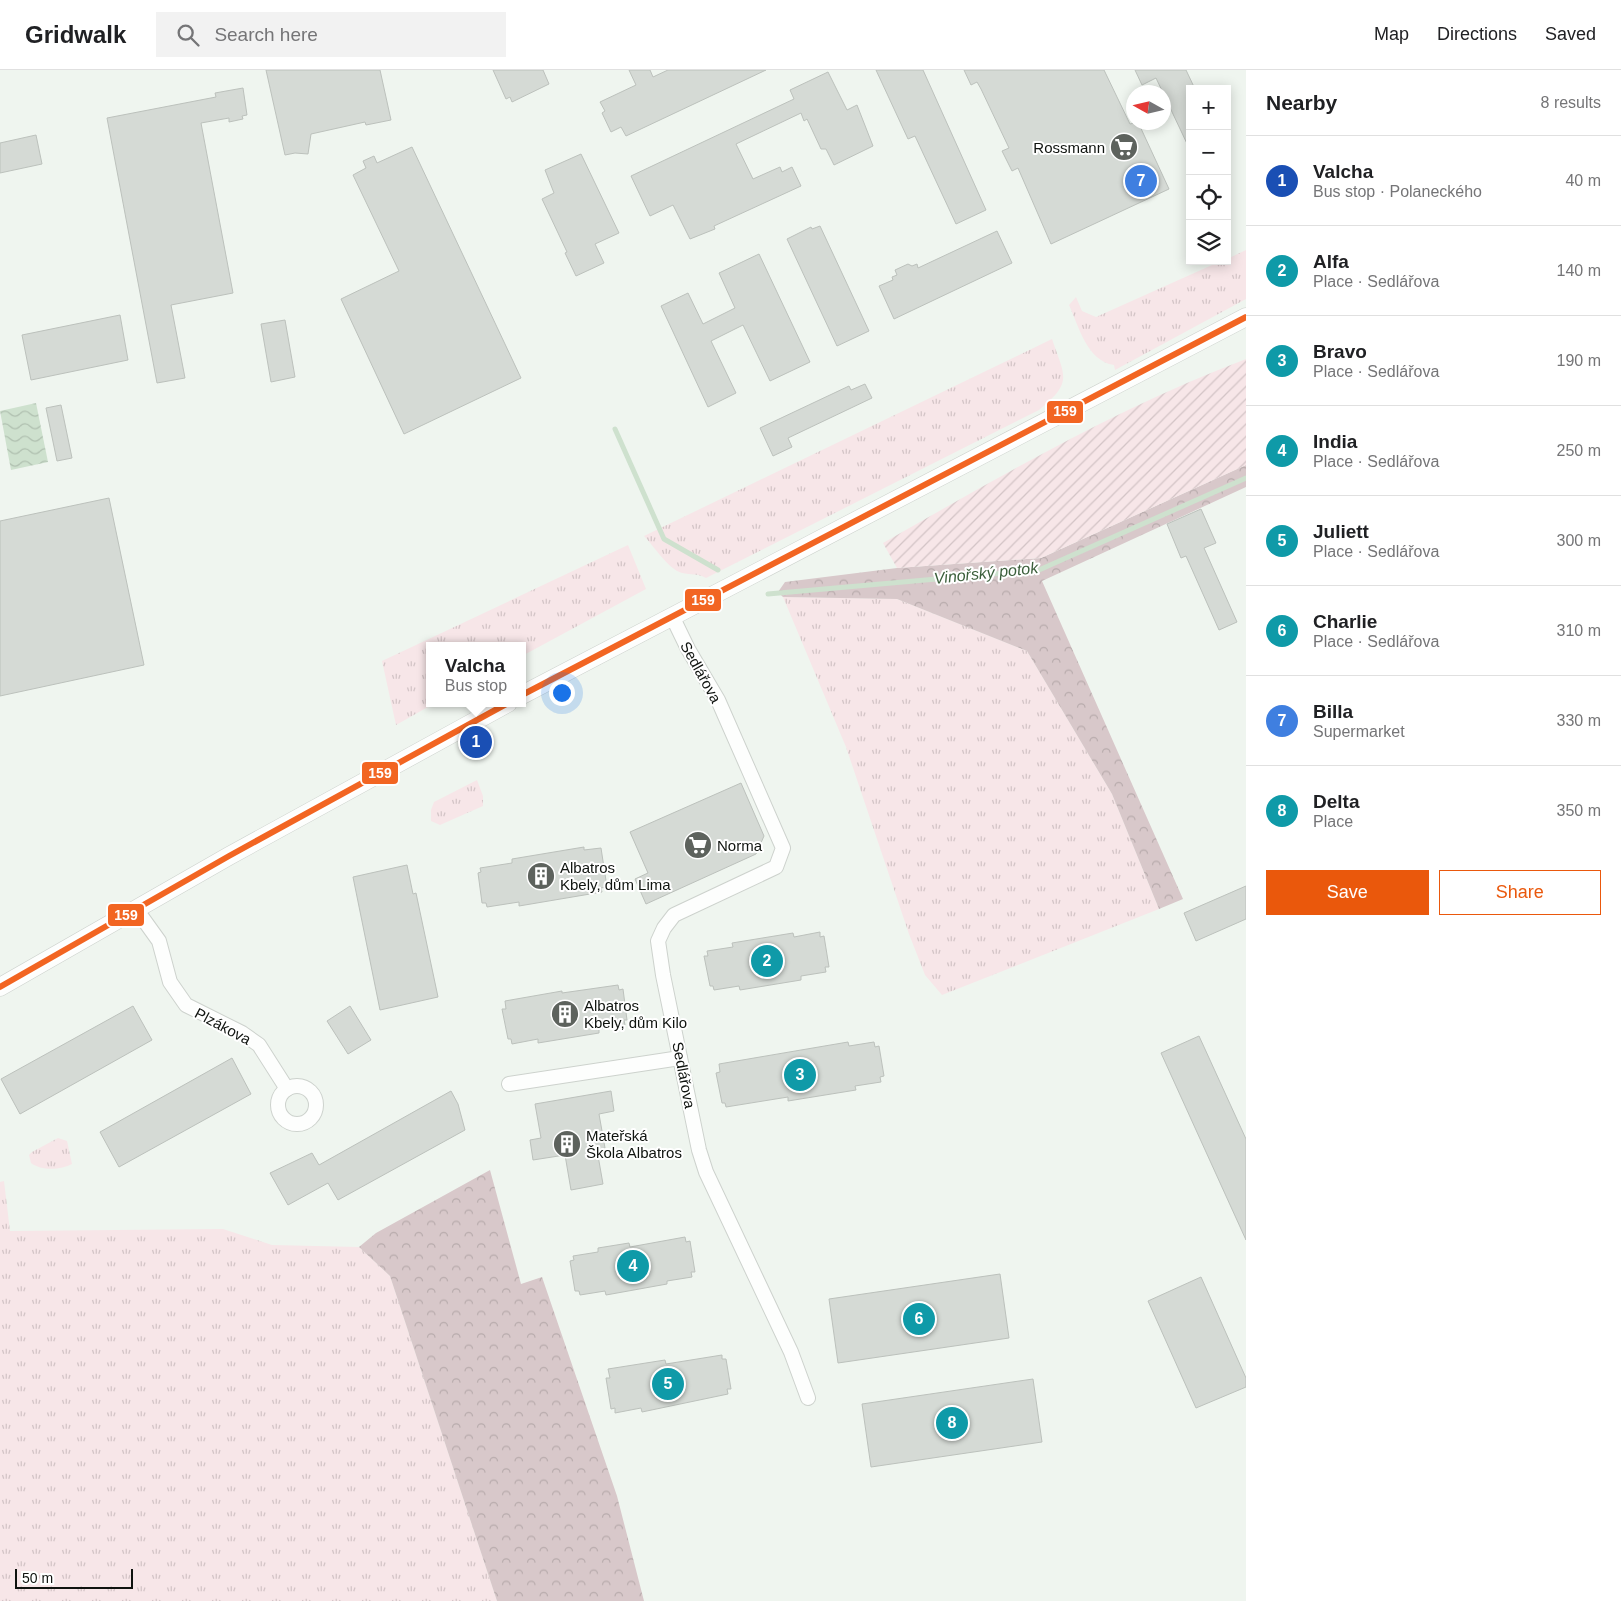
<!DOCTYPE html>
<meta charset="utf-8">
<style>
:root{--surface:#fff;--page:#f2f2f2;--text:#202124;--muted:#757577;--line:#e0e0e0;--accent:#ea580c}
body{margin:0;font-family:Arial,sans-serif;background:var(--page);color:var(--text)}
.controls{position:absolute;right:15px;top:15px;display:grid;overflow:hidden;border-radius:0px;box-shadow:0 2px 12px #0003}
.controls button{width:45px;height:45px;display:grid;place-items:center;padding:0;border:0;border-bottom:1px solid var(--line);background:var(--surface);color:var(--text);font:25px sans-serif}
.compass{position:absolute;left:1126px;top:15px;width:45px;height:45px;border-radius:50%;background:var(--surface);box-shadow:0 2px 12px #0003;rotate:278deg}
.scale{position:absolute;left:15px;bottom:12px;width:118px;box-sizing:border-box;padding-left:5px;border:2px solid #0f130f;border-top:0;font-size:14px;line-height:18px;white-space:nowrap;color:#0f130f;-webkit-text-stroke:4px #fff;paint-order:stroke}
.you{position:absolute;left:561px;top:622px;width:18px;height:18px;margin:-12px;border:4px solid #fff;border-radius:50%;background:#1a73e8;box-shadow:0 0 0 8px #1a73e833}
.badge{display:grid;place-items:center;width:32px;height:32px;border-radius:50%;background:var(--accent);color:#fff;font-size:16px;font-weight:700}
.pin{position:absolute;translate:-50% -50%;border:2px solid #fff;box-shadow:0 1px 5px #0006}
.popup{position:absolute;left:426px;top:572px;width:100px;height:65px;box-sizing:border-box;display:grid;place-content:center;border-radius:0px;background:var(--surface);filter:drop-shadow(0 1px 4px #0005);font-size:16px;white-space:nowrap;color:var(--muted)}
.popup b{font-size:19px;color:var(--text)}
.popup::after{content:'';position:absolute;left:50%;top:100%;margin-left:-10px;border:10px solid transparent;border-top-color:var(--surface)}
.list{margin:0;padding:0;list-style:none}
h2{display:flex;justify-content:space-between;align-items:center;height:65px;margin:0;padding:0 20px;font-size:21px}
h2 small{font-size:16px;font-weight:400;color:var(--muted)}
.list li{display:grid;grid-template-columns:32px 1fr auto;gap:15px;align-items:center;box-sizing:border-box;height:90px;padding:0 20px;border-top:1px solid var(--line)}
.list b{display:block;font-size:19px;white-space:nowrap}
.list p{margin:0;font-size:16px;white-space:nowrap;color:var(--muted)}
.list em{font-size:16px;font-style:normal;color:var(--muted)}
.actions{display:flex;gap:10px;padding:15px 20px}
.actions a{flex:1;padding:11px 0;border:1px solid var(--accent);border-radius:0px;text-align:center;font-size:18px;color:var(--accent)}
.actions .main{background:var(--accent);color:#fff}
.icon{flex:none;width:28px;height:28px;fill:none;stroke:currentColor;stroke-width:2;stroke-linecap:round;stroke-linejoin:round}
.map{position:relative;flex:none;width:1246px;height:1531px;overflow:hidden}
header{display:flex;align-items:center;gap:30px;box-sizing:border-box;height:70px;padding:0 25px;background:var(--surface);border-bottom:1px solid var(--line)}
header strong{font-size:24px}
nav{display:flex;gap:28px;margin-inline-start:auto;font-size:18px}
.search{width:350px;height:45px;background:var(--page);display:flex;align-items:center;gap:12px;box-sizing:border-box;padding:0 18px;border-radius:0px;color:var(--muted);font-size:19px}
main{display:flex}
aside{flex:1;background:var(--surface)}
.map>svg:first-child{display:block}
.grass{fill:url(#grass-tufts)}
.forest{fill:url(#forest-crowns)}
.garden{fill:url(#garden-furrows)}
.water{fill:url(#water-waves)}
.lines{fill:none;stroke-linecap:round;stroke-linejoin:round}
.stream{stroke:#cee1ce;stroke-width:5}
.building{fill:#d5dad5;stroke:#bcc1bc}
.minor-casing{stroke:#cdd2cd;stroke-width:16}
.tertiary-casing{stroke:#cdd2cd;stroke-width:19}
.minor{stroke:#fdfefd;stroke-width:14}
.tertiary{stroke:#fdfefd;stroke-width:18}
.bus-1-casing{stroke:#fff;stroke-width:10}
.bus-1{stroke:#f26522;stroke-width:6}
.labels{text-anchor:middle;dominant-baseline:central;stroke-width:4;stroke-linejoin:round;paint-order:stroke}
.poi-label{font-size:15px;fill:#0f130f;stroke:#fff;text-anchor:start}
.street-label{font-size:15px;fill:#0f130f;stroke:#fff}
.water-label{font-size:16px;font-style:italic;fill:#3a5e3a;stroke:#fff}
.line-badge{stroke:#fff;stroke-width:2}
.badge-label{font-size:14px;text-anchor:middle;font-weight:bold;fill:#fff}
</style>
<header>
<strong>Gridwalk</strong>
<div class="search"><svg class="icon" aria-label="search" viewBox="0 0 24 24"><circle cx="10" cy="10" r="6"/><path d="M15 15l6 6"/></svg>Search here</div>
<nav><a>Map</a><a>Directions</a><a>Saved</a></nav>
</header>
<main>
<div class="map">
<svg width="1246" height="1531" viewBox="0 0 1246 1531">
<defs>
<pattern id="grass-tufts" width="24" height="20" patternUnits="userSpaceOnUse" patternTransform="scale(1.25)"><rect width="24" height="20" fill="#f7e6e8"/><path d="M3 7l-1-3M5 7V3M7 7l1-3M15 17l-1-3M17 17v-4M19 17l1-3" fill="none" stroke="#d3c4c6"/></pattern>
<pattern id="forest-crowns" width="20" height="18" patternUnits="userSpaceOnUse" patternTransform="scale(1.25)"><rect width="20" height="18" fill="#d8c8ca"/><path d="M2 6a3 3 0 1 1 6 0M12 15a3 3 0 1 1 6 0" fill="none" stroke="#b8abac"/></pattern>
<pattern id="garden-furrows" width="10" height="10" patternUnits="userSpaceOnUse" patternTransform="scale(1.25)"><rect width="10" height="10" fill="#f7e6e8"/><path d="M-1 1l2-2M0 10L10 0M9 11l2-2" fill="none" stroke="#d3c4c6"/></pattern>
<pattern id="water-waves" width="16" height="10" patternUnits="userSpaceOnUse" patternTransform="scale(1.25)"><rect width="16" height="10" fill="#cee1ce"/><path d="M0 5q4-4 8 0t8 0" fill="none" stroke="#b0c0b0"/></pattern>
</defs>
<rect width="100%" height="100%" fill="#eff5ef"/>
<g class="grass">
<path d="M 1246,180 L 1246,229 L 1115,300 L 1114,295 C 1087,291 1079,257 1069,235 L 1076,227 L 1082,241 L 1096,247 L 1221,191 L 1227,191 L 1227,189 Z"/>
<path d="M 1052,269 C 1065,307 1073,312 1039,340 L 706,508 C 698,503 691,505 682,503 C 668,499 654,476 644,466 Z"/>
<path d="M 628,475 L 646,519 L 522,586 L 522,576 L 430,576 L 430,633 L 435,633 L 396,655 L 382,591 Z"/>
<path d="M 783,527 L 897,529 L 1027,581 L 1112,724 L 1159,839 L 942,925 L 925,905 L 909,864 L 846,677 Z"/>
<path d="M 477,710 L 483,726 L 483,736 L 440,755 L 431,751 L 431,740 L 434,732 Z"/>
<path d="M 58,1068 L 67,1071 L 72,1094 C 61,1100 41,1101 31,1093 L 29,1085 L 32,1082 Z"/>
<path d="M 4,1111 L 10,1161 L 223,1159 L 272,1175 L 359,1177 L 390,1206 L 497,1531 L 0,1531 L 0,1112 Z"/>
</g>
<g class="forest">
<path d="M 1246,395 L 1246,417 L 1042,511 L 1183,829 L 1159,839 L 1112,724 L 1027,581 L 897,529 L 783,527 L 778,522 L 785,512 L 897,498 L 1041,488 Z"/>
<path d="M 490,1100 L 521,1214 L 542,1207 L 617,1426 L 644,1531 L 497,1531 L 390,1206 L 359,1177 L 376,1163 Z"/>
</g>
<path class="garden" d="M 1246,289 L 1246,395 L 1041,488 L 897,498 L 883,473 C 1001,406 1119,337 1246,289 Z"/>
<path class="water" d="M 36,333 L 48,392 L 11,400 L 0,341 Z"/>
<g class="lines">
<g class="stream">
<path d="M 615,359 L 664,469 L 718,500"/>
<path d="M 768,524 L 1039,500 L 1246,408"/>
</g>
</g>
<g class="building">
<path d="M 266,0 L 380,0 L 391,50 L 366,55 L 365,52 L 311,64 L 308,84 L 295,83 L 285,85 Z"/>
<path d="M 493,0 L 543,0 L 549,14 L 512,32 L 510,27 L 506,29 Z"/>
<path d="M 629,0 L 650,0 L 653,7 L 668,0 L 766,0 L 626,66 L 621,57 L 611,62 L 602,43 L 605,41 L 600,32 L 636,15 Z"/>
<path d="M 876,0 L 923,0 L 986,140 L 956,154 L 915,66 L 908,69 Z"/>
<path d="M 964,0 L 1104,0 L 1130,54 L 1138,52 L 1169,119 L 1051,174 L 1018,98 L 1012,101 L 1002,81 L 1009,78 L 981,19 L 977,12 L 971,15 Z"/>
<path d="M 1135,0 L 1186,0 L 1195,19 L 1190,19 L 1190,80 L 1156,8 L 1142,15 Z"/>
<path d="M 828,2 L 847,40 L 857,35 L 873,76 L 834,95 L 826,79 L 821,79 L 807,49 L 804,51 L 801,43 L 736,74 L 753,109 L 780,97 L 782,102 L 792,97 L 801,116 L 714,156 L 715,159 L 690,169 L 673,135 L 650,146 L 631,106 L 794,29 L 790,20 Z"/>
<path d="M 243,18 L 247,45 L 242,46 L 243,49 L 229,52 L 229,48 L 201,53 L 233,223 L 171,235 L 185,308 L 157,313 L 107,48 L 216,27 L 215,23 Z"/>
<path d="M 36,65 L 42,94 L 0,103 L 0,73 Z"/>
<path d="M 412,77 L 521,308 L 404,364 L 341,229 L 399,201 L 353,105 L 366,98 L 363,91 L 374,86 L 377,93 Z"/>
<path d="M 581,84 L 619,163 L 595,174 L 604,193 L 576,206 L 565,183 L 567,182 L 542,129 L 554,123 L 545,100 Z"/>
<path d="M 820,156 L 869,261 L 837,276 L 787,169 L 811,157 L 812,159 Z"/>
<path d="M 997,161 L 1012,193 L 894,249 L 879,216 L 893,210 L 892,207 L 897,205 L 895,200 L 908,194 L 912,196 L 917,194 L 918,198 Z"/>
<path d="M 759,184 L 810,292 L 770,311 L 743,255 L 711,271 L 736,323 L 708,337 L 661,236 L 688,223 L 703,254 L 735,238 L 719,203 Z"/>
<path d="M 120,245 L 128,290 L 31,310 L 22,265 Z"/>
<path d="M 285,250 L 295,307 L 271,312 L 261,254 Z"/>
<path d="M 865,314 L 872,328 L 788,368 L 792,377 L 773,386 L 760,358 L 849,316 L 851,320 Z"/>
<path d="M 61,335 L 72,388 L 57,391 L 46,338 Z"/>
<path d="M 109,428 L 144,595 L 0,626 L 0,451 Z"/>
<path d="M 1201,439 L 1216,473 L 1204,478 L 1237,552 L 1219,560 L 1186,486 L 1181,488 L 1167,454 Z"/>
<path d="M 741,713 L 764,766 L 756,784 L 646,834 L 635,809 L 648,803 L 630,762 Z"/>
<path d="M 584,777 L 584,780 L 601,778 L 607,817 L 601,818 L 602,822 L 519,836 L 519,832 L 487,837 L 486,833 L 482,833 L 478,803 L 481,802 L 480,798 L 512,793 L 512,789 Z"/>
<path d="M 407,795 L 413,824 L 416,823 L 438,927 L 380,940 L 353,807 Z"/>
<path d="M 1246,816 L 1246,849 L 1196,871 L 1184,843 Z"/>
<path d="M 820,862 L 820,867 L 824,866 L 829,897 L 825,897 L 826,902 L 801,906 L 801,910 L 740,920 L 739,916 L 714,920 L 713,916 L 710,916 L 704,886 L 708,886 L 707,881 L 733,877 L 732,873 L 793,863 L 794,867 Z"/>
<path d="M 618,915 L 619,920 L 623,919 L 627,950 L 624,950 L 625,955 L 599,959 L 599,963 L 538,973 L 538,969 L 512,974 L 511,969 L 508,969 L 502,939 L 506,939 L 505,931 L 562,921 L 562,923 Z"/>
<path d="M 133,936 L 152,970 L 20,1044 L 1,1009 Z"/>
<path d="M 350,936 L 371,970 L 348,984 L 327,951 Z"/>
<path d="M 1199,966 L 1246,1069 L 1246,1170 L 1161,983 Z"/>
<path d="M 848,972 L 849,976 L 874,972 L 875,977 L 879,976 L 884,1006 L 880,1007 L 881,1012 L 855,1016 L 856,1020 L 788,1031 L 788,1027 L 726,1037 L 725,1033 L 722,1033 L 716,1003 L 720,1002 L 719,994 Z"/>
<path d="M 232,988 L 251,1024 L 119,1097 L 100,1062 Z"/>
<path d="M 451,1021 L 458,1034 L 465,1060 L 338,1130 L 328,1113 L 288,1135 L 270,1103 L 312,1083 L 319,1095 Z"/>
<path d="M 611,1021 L 614,1041 L 599,1044 L 605,1078 L 597,1080 L 603,1114 L 571,1120 L 565,1085 L 533,1090 L 530,1070 L 541,1068 L 535,1034 Z"/>
<path d="M 685,1167 L 686,1172 L 690,1171 L 695,1202 L 691,1202 L 692,1207 L 667,1211 L 667,1214 L 606,1225 L 605,1221 L 580,1225 L 579,1221 L 575,1221 L 570,1191 L 574,1190 L 573,1186 L 598,1182 L 598,1178 L 629,1173 L 630,1177 Z"/>
<path d="M 1000,1204 L 1009,1268 L 838,1293 L 829,1229 Z"/>
<path d="M 1201,1207 L 1246,1308 L 1246,1317 L 1196,1338 L 1148,1231 Z"/>
<path d="M 722,1285 L 722,1289 L 726,1289 L 731,1319 L 727,1319 L 728,1324 L 642,1342 L 641,1338 L 615,1343 L 615,1338 L 611,1339 L 606,1308 L 610,1308 L 608,1299 L 665,1290 L 666,1294 Z"/>
<path d="M 1033,1309 L 1042,1372 L 871,1397 L 862,1334 Z"/>
</g>
<g class="lines">
<defs>
<g id="minor">
<path d="M 672,546 L 688,579 L 718,630 L 783,778 L 776,797 L 674,845 L 664,858 L 658,871 L 663,905 L 699,1080 L 706,1102 L 791,1282 L 808,1328"/>
<path d="M 136,839 L 159,871 L 170,912 L 186,935 L 242,963 L 259,975 L 287,1019"/>
<path d="M 509,1014 L 680,988"/>
<circle cx="297" cy="1035" r="19"/>
</g>
<g id="tertiary">
<path d="M 522,625 L 1246,247"/>
<path d="M 0,917 L 229,786 L 508,633"/>
</g>
</defs>
<use href="#minor" class="minor-casing"/>
<use href="#tertiary" class="tertiary-casing"/>
<use href="#minor" class="minor"/>
<use href="#tertiary" class="tertiary"/>
<defs>
<g id="bus-1">
<path d="M 522,625 L 1246,247"/>
<path d="M 0,917 L 229,786 L 508,633"/>
</g>
</defs>
<use href="#bus-1" class="bus-1-casing"/>
<use href="#bus-1" class="bus-1"/>
</g>
<defs>
<symbol id="supermarket-disc" viewBox="-11 -11 22 22"><circle r="9.5" fill="#5d625d" stroke="#fff"/><path d="M-6-5.5h2.5l.6 2H6L4.5 2H-2.5L-4.4-4H-6ZM-1.5 3.2a1.3 1.3 0 1 0 .1 0ZM3 3.2a1.3 1.3 0 1 0 .1 0Z" fill="#fff"/></symbol>
<symbol id="building-disc" viewBox="-11 -11 22 22"><circle r="9.5" fill="#5d625d" stroke="#fff"/><path d="M-4-6H4V6H1V3H-1V6H-4ZM-2.5-4.3h1.7v1.8h-1.7ZM.8-4.3h1.7v1.8H.8ZM-2.5-1h1.7V.8h-1.7ZM.8-1h1.7V.8H.8Z" fill="#fff"/></symbol>
</defs>
<g fill-rule="evenodd">
<use href="#supermarket-disc" x="1108" y="61" width="32" height="32"/>
<use href="#supermarket-disc" x="682" y="759" width="32" height="32"/>
<use href="#building-disc" x="525" y="790" width="32" height="32"/>
<use href="#building-disc" x="549" y="928" width="32" height="32"/>
<use href="#building-disc" x="551" y="1058" width="32" height="32"/>
</g>
<g class="labels">
<g class="poi-label">
<text x="1105" y="77" text-anchor="end">Rossmann</text>
<text x="717" y="775">Norma</text>
<text x="560" y="797">Albatros<tspan x="560" dy="17">Kbely, dům Lima</tspan></text>
<text x="584" y="935">Albatros<tspan x="584" dy="17">Kbely, dům Kilo</tspan></text>
<text x="586" y="1065">Mateřská<tspan x="586" dy="17">Škola Albatros</tspan></text>
</g>
<g class="street-label">
<text transform="translate(701 602) rotate(61)">Sedlářova</text>
<text transform="translate(223 956) rotate(28)">Plzákova</text>
<text transform="translate(684 1005) rotate(79)">Sedlářova</text>
</g>
<g class="water-label">
<text transform="translate(986 503) rotate(-6)">Vinořský potok</text>
</g>
</g>
<g class="line-badge">
<rect x="1046" y="330" width="38" height="24" rx="5" fill="#f26522"/>
<rect x="684" y="518" width="38" height="24" rx="5" fill="#f26522"/>
<rect x="361" y="691" width="38" height="24" rx="5" fill="#f26522"/>
<rect x="107" y="833" width="38" height="24" rx="5" fill="#f26522"/>
</g>
<g class="badge-label">
<text x="1065" y="346">159</text>
<text x="703" y="535">159</text>
<text x="380" y="708">159</text>
<text x="126" y="850">159</text>
</g>
</svg>
<div class="controls">
<button>+</button>
<button>−</button>
<button><svg class="icon" aria-label="locate" viewBox="0 0 24 24"><circle cx="12" cy="12" r="6"/><path d="M12 2v4M12 18v4M2 12h4M18 12h4"/></svg></button>
<button><svg class="icon" aria-label="layers" viewBox="0 0 24 24"><path d="M12 4l9 5-9 5-9-5zM3 14l9 5 9-5"/></svg></button>
</div>
<svg class="compass" viewBox="-18 -18 36 36"><path d="M0-13l5 13h-10z" fill="#e53935"/><path d="M0 13l5-13h-10z" fill="#757577"/></svg>
<div class="scale">50 m</div>
<div class="you"></div>
<div class="pin badge" style="left:476px;top:672px;background:#1a4fb4">1</div>
<div class="popup"><b>Valcha</b>Bus stop</div>
<div class="pin badge" style="left:767px;top:891px;background:#0f9aa8">2</div>
<div class="pin badge" style="left:800px;top:1005px;background:#0f9aa8">3</div>
<div class="pin badge" style="left:633px;top:1196px;background:#0f9aa8">4</div>
<div class="pin badge" style="left:668px;top:1314px;background:#0f9aa8">5</div>
<div class="pin badge" style="left:919px;top:1249px;background:#0f9aa8">6</div>
<div class="pin badge" style="left:1141px;top:111px;background:#3f7fe0">7</div>
<div class="pin badge" style="left:952px;top:1353px;background:#0f9aa8">8</div>
</div>
<aside>
<h2>Nearby<small>8 results</small></h2>
<ul class="list">
<li><span class="badge" style="background:#1a4fb4">1</span><div><b>Valcha</b><p>Bus stop · Polaneckého</p></div><em>40 m</em></li>
<li><span class="badge" style="background:#0f9aa8">2</span><div><b>Alfa</b><p>Place · Sedlářova</p></div><em>140 m</em></li>
<li><span class="badge" style="background:#0f9aa8">3</span><div><b>Bravo</b><p>Place · Sedlářova</p></div><em>190 m</em></li>
<li><span class="badge" style="background:#0f9aa8">4</span><div><b>India</b><p>Place · Sedlářova</p></div><em>250 m</em></li>
<li><span class="badge" style="background:#0f9aa8">5</span><div><b>Juliett</b><p>Place · Sedlářova</p></div><em>300 m</em></li>
<li><span class="badge" style="background:#0f9aa8">6</span><div><b>Charlie</b><p>Place · Sedlářova</p></div><em>310 m</em></li>
<li><span class="badge" style="background:#3f7fe0">7</span><div><b>Billa</b><p>Supermarket</p></div><em>330 m</em></li>
<li><span class="badge" style="background:#0f9aa8">8</span><div><b>Delta</b><p>Place</p></div><em>350 m</em></li>
</ul>
<div class="actions"><a class="main">Save</a><a>Share</a></div>
</aside>
</main>
